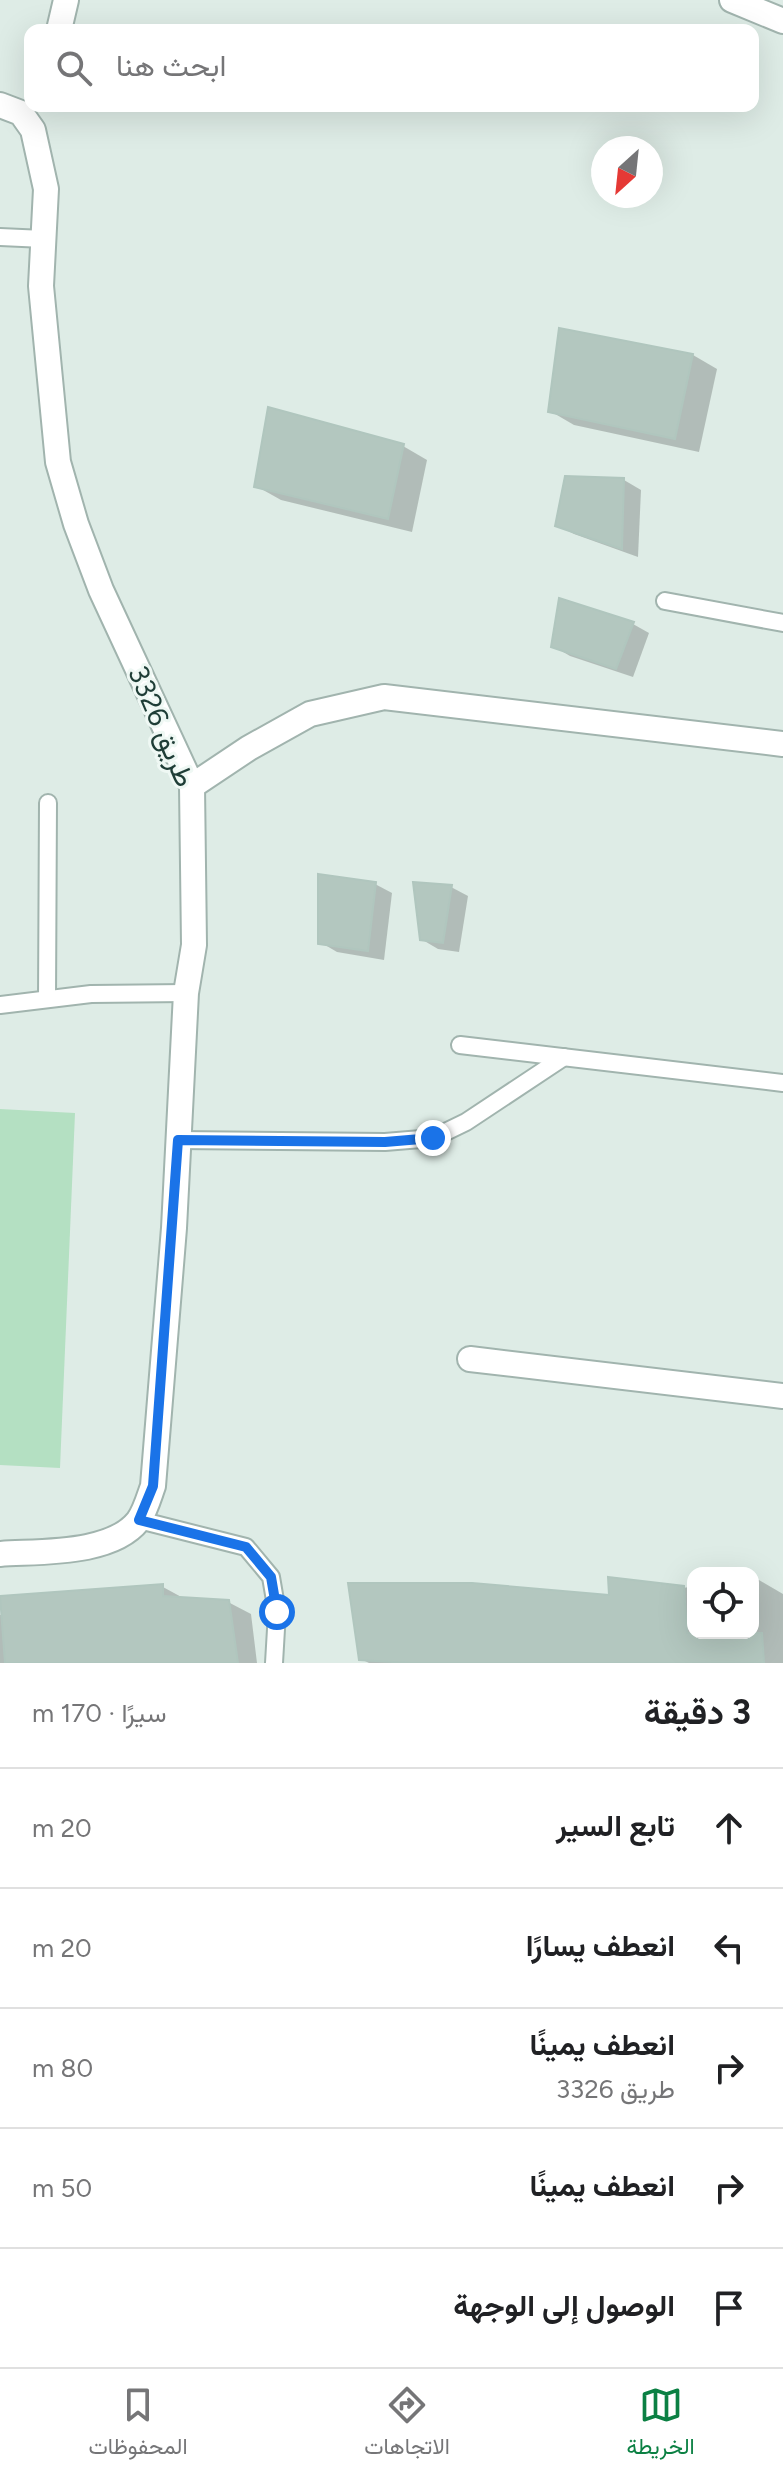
<!DOCTYPE html>
<html lang="ar">
<meta charset="utf-8">
<style>
:root{--surface:#fff;--page:#f2f2f2;--text:#202124;--muted:#757577;--line:#e0e0e0;--accent:#0b8043}
body{margin:0;font-family:Figtree,Vazirmatn,sans-serif;background:var(--page);color:var(--text);direction:rtl}
.controls{position:absolute;right:24px;bottom:24px;display:grid;overflow:hidden;border-radius:16px;box-shadow:0 8px 32px #0002}
.controls button{width:72px;height:72px;display:grid;place-items:center;padding:0;border:0;border-bottom:2px solid var(--line);background:var(--surface);color:var(--text);font:40px sans-serif}
.compass{position:absolute;left:591px;top:136px;width:72px;height:72px;border-radius:50%;background:var(--surface);box-shadow:0 8px 32px #0002;rotate:207deg}
.stop{position:absolute;width:24px;height:24px;margin:-18px;border:6px solid #1a73e8;border-radius:50%;background:#fff}
.stop.end{background:#1a73e8;border-color:#fff;box-shadow:0 2px 8px #0008}
.list{margin:0;padding:0;list-style:none}
h2{display:flex;justify-content:space-between;align-items:center;height:104px;margin:0;padding:0 32px;font-size:34px}
h2 small{font-size:26px;font-weight:400;color:var(--muted)}
.list li{display:grid;grid-template-columns:52px 1fr auto;gap:24px;align-items:center;box-sizing:border-box;height:120px;padding:0 32px;border-top:2px solid var(--line)}
.list b{display:block;font-size:30px;white-space:nowrap}
.list p{margin:0;font-size:26px;white-space:nowrap;color:var(--muted)}
.list em{font-size:26px;font-style:normal;color:var(--muted)}
.icon{flex:none;width:44px;height:44px;fill:none;stroke:currentColor;stroke-width:2;stroke-linecap:round;stroke-linejoin:round}
.map{position:relative;flex:none;width:783px;height:1663px;overflow:hidden;direction:ltr}
.search{position:absolute;background:var(--surface);box-shadow:0 8px 32px #0002;left:24px;right:24px;top:24px;height:88px;display:flex;align-items:center;gap:20px;box-sizing:border-box;padding:0 28px;border-radius:16px;color:var(--muted);font-size:30px}
.sheet{height:704px;background:var(--surface)}
nav{display:flex;justify-content:space-around;align-items:center;box-sizing:border-box;height:112px;border-top:2px solid var(--line);background:var(--surface);font-size:22px;color:var(--muted)}
nav a{display:grid;justify-items:center;gap:4px}
nav .on{color:var(--accent)}
.map>svg:first-child{display:block}
.green{fill:#b4e0c2}
.shadow{fill:#0003}
.building{fill:#b3c7bf;stroke:#b0c6be;stroke-width:2}
.lines{fill:none;stroke-linecap:round;stroke-linejoin:round}
.service-casing{stroke:#a1b4ae;stroke-width:20}
.minor-casing{stroke:#a1b4ae;stroke-width:28}
.service{stroke:#fff;stroke-width:16}
.minor{stroke:#fff;stroke-width:24}
.route{stroke:#1a73e8;stroke-width:10}
.labels{text-anchor:middle;dominant-baseline:central;stroke-width:6;stroke-linejoin:round;paint-order:stroke}
.street-label{font-size:28px;fill:#1e3d36;stroke:#eff8f4}
</style>
<div class="map">
<svg width="783" height="1663" viewBox="0 0 783 1663">
<rect width="100%" height="100%" fill="#deece6"/>
<path class="green" d="M 0,1109 L 75,1113 L 60,1468 L 0,1465 Z"/>
<g class="shadow">
<path d="M 561,330 L 693,355 L 717,369 L 699,452 L 574,425 L 550,411 Z"/>
<path d="M 403,446 L 427,460 L 412,532 L 281,500 L 256,486 Z"/>
<path d="M 624,480 L 641,490 L 638,557 L 574,534 L 557,525 Z"/>
<path d="M 633,624 L 649,633 L 633,677 L 570,656 L 553,646 Z"/>
<path d="M 375,884 L 392,893 L 384,960 L 337,952 L 320,942 Z"/>
<path d="M 451,887 L 468,896 L 459,952 L 438,949 L 421,939 Z"/>
<path d="M 759,1580 L 783,1594 L 783,1663 L 369,1663 L 361,1659 L 693,1586 L 693,1633 L 753,1633 L 753,1581 Z"/>
<path d="M 163,1587 L 185,1599 L 228,1602 L 251,1614 L 257,1663 L 0,1663 L 0,1615 Z"/>
</g>
<g class="building">
<path d="M 559,328 L 693,354 L 675,439 L 548,412 Z"/>
<path d="M 268,407 L 404,444 L 388,519 L 254,487 Z"/>
<path d="M 565,476 L 624,478 L 622,549 L 555,526 Z"/>
<path d="M 559,598 L 634,622 L 616,669 L 551,647 Z"/>
<path d="M 318,874 L 376,882 L 368,951 L 318,944 Z"/>
<path d="M 413,882 L 452,885 L 443,943 L 420,940 Z"/>
<path d="M 608,1577 L 684,1586 L 687,1633 L 762,1633 L 764,1663 L 410,1663 L 359,1660 L 348,1583 L 472,1583 L 609,1595 Z"/>
<path d="M 163,1584 L 163,1596 L 229,1600 L 238,1663 L 5,1663 L 0,1596 Z"/>
</g>
<g class="lines">
<defs>
<g id="service">
<path d="M 0,237 L 44,239"/>
<path d="M 665,601 L 783,623"/>
<path d="M 47,999 L 48,803"/>
<path d="M 0,1005 L 91,994 L 186,993"/>
<path d="M 460,1045 L 783,1083"/>
<path d="M 178,1140 L 385,1142 L 433,1138 L 466,1122 L 564,1057"/>
<path d="M 139,1520 L 246,1547 L 271,1577 L 277,1612 L 274,1663"/>
</g>
<g id="minor">
<path d="M 732,0 L 783,21"/>
<path d="M 59,30 L 66,0"/>
<path d="M 0,105 L 21,113 L 33,130 L 46,189 L 41,286 L 58,462 L 76,524 L 101,590 L 192,786 L 194,945 L 186,993 L 174,1228 L 153,1486 C 149,1497 145,1512 138,1521 C 111,1555 40,1551 0,1554"/>
<path d="M 192,786 L 249,748 L 310,714 L 384,697 L 783,744"/>
<path d="M 470,1359 L 783,1396"/>
</g>
</defs>
<use href="#service" class="service-casing"/>
<use href="#minor" class="minor-casing"/>
<use href="#service" class="service"/>
<use href="#minor" class="minor"/>
</g>
<g class="lines">
<path class="route" d="M 277,1612 L 271,1577 L 246,1547 L 139,1520 L 153,1486 L 178,1140 L 385,1142 L 433,1138"/>
</g>
<g class="labels">
<g class="street-label">
<text transform="translate(162 726) rotate(67)">طريق 3326</text>
</g>
</g>
</svg>
<div class="controls">
<button><svg class="icon" aria-label="locate" viewBox="0 0 24 24"><circle cx="12" cy="12" r="6"/><path d="M12 2v4M12 18v4M2 12h4M18 12h4"/></svg></button>
</div>
<svg class="compass" viewBox="-18 -18 36 36"><path d="M0-13l5 13h-10z" fill="#e53935"/><path d="M0 13l5-13h-10z" fill="#757577"/></svg>
<div class="stop" style="left:277px;top:1612px"></div>
<div class="stop end" style="left:433px;top:1138px"></div>
<div class="search"><svg class="icon" aria-label="search" viewBox="0 0 24 24"><circle cx="10" cy="10" r="6"/><path d="M15 15l6 6"/></svg>ابحث هنا</div>
</div>
<section class="sheet">
<h2>3 دقيقة<small>سيرًا · 170 m</small></h2>
<ul class="list">
<li><svg class="icon" aria-label="ahead" viewBox="0 0 24 24"><path d="M12 20V5M6 11l6-6 6 6"/></svg><div><b>تابع السير</b></div><em>20 m</em></li>
<li><svg class="icon" aria-label="left" viewBox="0 0 24 24"><path d="M17 20v-9H6M10 6l-5 5 5 5"/></svg><div><b>انعطف يسارًا</b></div><em>20 m</em></li>
<li><svg class="icon" aria-label="right" viewBox="0 0 24 24"><path d="M7 20v-9h11M14 6l5 5-5 5"/></svg><div><b>انعطف يمينًا</b><p>طريق 3326</p></div><em>80 m</em></li>
<li><svg class="icon" aria-label="right" viewBox="0 0 24 24"><path d="M7 20v-9h11M14 6l5 5-5 5"/></svg><div><b>انعطف يمينًا</b></div><em>50 m</em></li>
<li><svg class="icon" aria-label="arrive" viewBox="0 0 24 24"><path d="M6 21V4h12l-3 4 3 4H6"/></svg><div><b>الوصول إلى الوجهة</b></div></li>
</ul>
</section>
<nav>
<a class="on"><svg class="icon" aria-label="map" viewBox="0 0 24 24"><path d="M3 6l6-2 6 2 6-2v14l-6 2-6-2-6 2zM9 4v14M15 6v14"/></svg>الخريطة</a>
<a><svg class="icon" aria-label="directions" viewBox="0 0 24 24"><path d="M12 3l9 9-9 9-9-9zM9 14v-3h6M13 9l2 2-2 2"/></svg>الاتجاهات</a>
<a><svg class="icon" aria-label="saved" viewBox="0 0 24 24"><path d="M7 4h10v16l-5-4-5 4z"/></svg>المحفوظات</a>
</nav>
